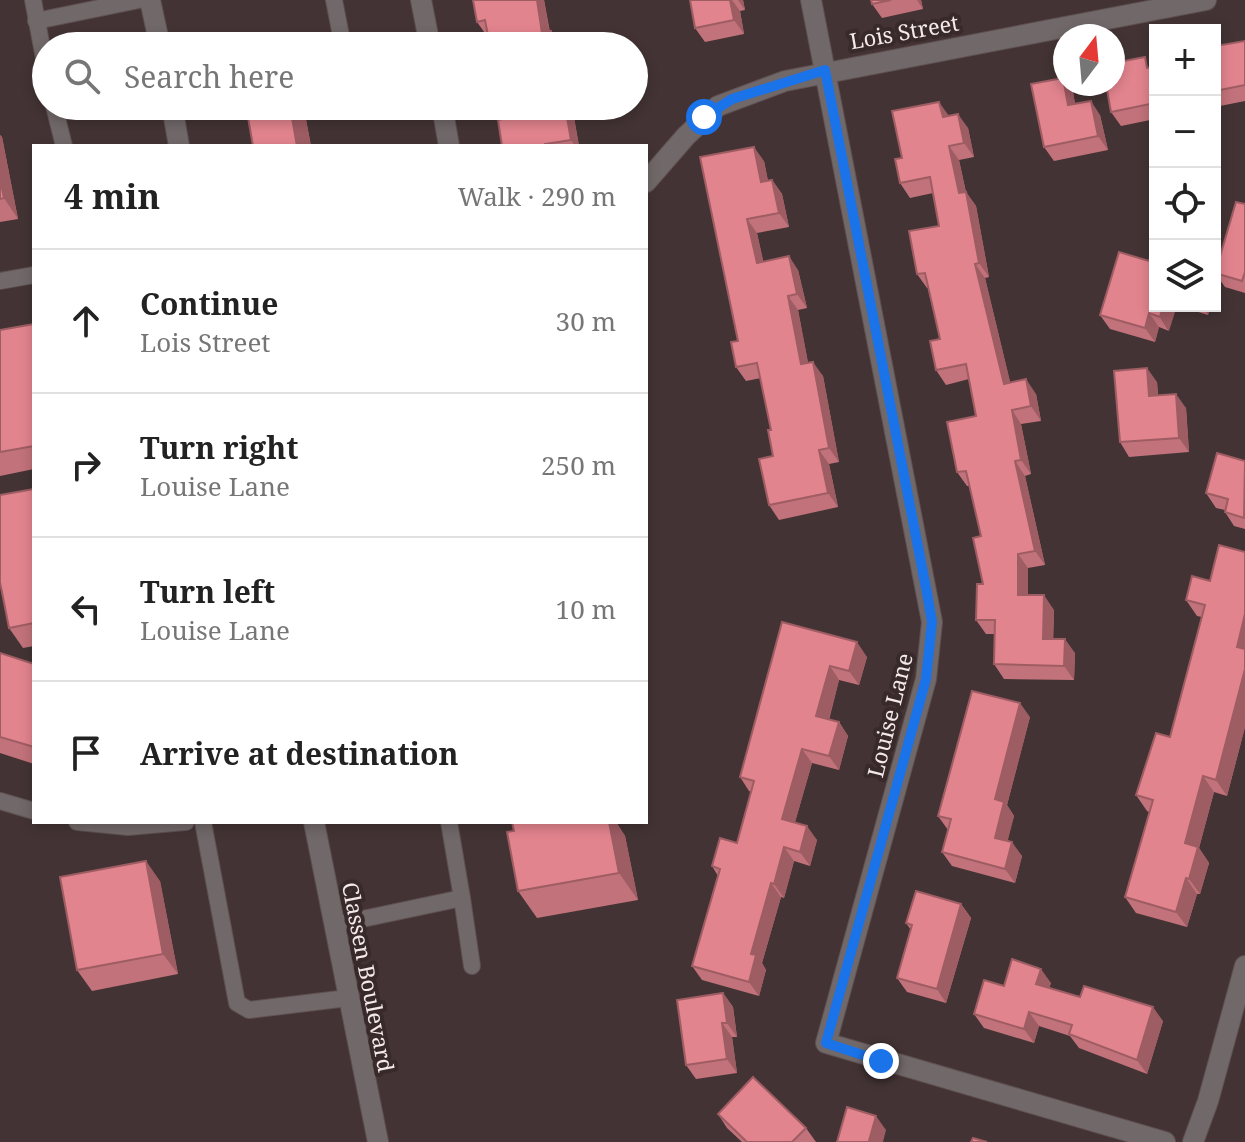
<!DOCTYPE html>
<meta charset="utf-8">
<style>
:root{--surface:#fff;--page:#f2f2f2;--text:#222;--muted:#767676;--line:#e0e0e0}
body{margin:0;font-family:"Noto Serif",serif;background:var(--page);color:var(--text)}
.controls{position:absolute;right:24px;top:24px;display:grid;overflow:hidden;border-radius:0px;box-shadow:0 4px 12px #0003}
.controls button{width:72px;height:72px;display:grid;place-items:center;padding:0;border:0;border-bottom:2px solid var(--line);background:var(--surface);color:var(--text);font:40px sans-serif}
.compass{position:absolute;left:1053px;top:24px;width:72px;height:72px;border-radius:50%;background:var(--surface);box-shadow:0 4px 12px #0003;rotate:16deg}
.stop{position:absolute;width:24px;height:24px;margin:-18px;border:6px solid #1a73e8;border-radius:50%;background:#fff}
.stop.end{background:#1a73e8;border-color:#fff;box-shadow:0 2px 8px #0008}
.list{margin:0;padding:0;list-style:none}
h2{display:flex;justify-content:space-between;align-items:center;height:104px;margin:0;padding:0 32px;font-size:34px}
h2 small{font-size:26px;font-weight:400;color:var(--muted)}
.list li{display:grid;grid-template-columns:52px 1fr auto;gap:24px;align-items:center;box-sizing:border-box;height:144px;padding:0 32px;border-top:2px solid var(--line)}
.list b{display:block;font-size:30px;white-space:nowrap}
.list p{margin:0;font-size:26px;white-space:nowrap;color:var(--muted)}
.list em{font-size:26px;font-style:normal;color:var(--muted)}
.icon{flex:none;width:44px;height:44px;fill:none;stroke:currentColor;stroke-width:2;stroke-linecap:round;stroke-linejoin:round}
.map{position:relative;flex:none;width:1245px;height:1142px;overflow:hidden}
.search{position:absolute;background:var(--surface);box-shadow:0 4px 12px #0003;left:32px;top:32px;width:616px;height:88px;display:flex;align-items:center;gap:20px;box-sizing:border-box;padding:0 28px;border-radius:44px;color:var(--muted);font-size:30px}
.panel{position:absolute;background:var(--surface);box-shadow:0 4px 12px #0003;left:32px;top:144px;width:616px;height:680px;border-radius:0px}
.map>svg:first-child{display:block}
.lines{fill:none;stroke-linecap:round;stroke-linejoin:round}
.service-casing{stroke:#5f5051;stroke-width:18}
.minor-casing{stroke:#5f5051;stroke-width:22}
.tertiary-casing{stroke:#5f5051;stroke-width:22}
.service{stroke:#716869;stroke-width:16}
.minor{stroke:#716869;stroke-width:20}
.tertiary{stroke:#716869;stroke-width:20}
.wall{fill:#c2727a}
.shaded-wall{fill:#9e5c63}
.building{fill:#e2848e;stroke:#9e5c63;stroke-width:2}
.route{stroke:#1a73e8;stroke-width:10}
.labels{text-anchor:middle;dominant-baseline:central;stroke-width:8;stroke-linejoin:round;paint-order:stroke}
.street-label{font-size:22px;fill:#f5eaeb;stroke:#38292a}
</style>
<div class="map">
<svg width="1245" height="1142" viewBox="0 0 1245 1142">
<rect width="100%" height="100%" fill="#433334"/>
<g class="lines">
<defs>
<g id="service">
<path d="M 33,0 L 46,69"/>
<path d="M 334,0 L 343,46"/>
<path d="M 36,21 L 139,0"/>
<path d="M 54,106 L 64,146"/>
<path d="M 0,281 L 34,275"/>
<path d="M 0,801 L 34,811"/>
<path d="M 77,822 L 128,827 L 186,822"/>
<path d="M 203,822 L 237,1003 L 249,1010 L 348,998"/>
<path d="M 462,898 L 472,966"/>
<path d="M 334,925 L 462,898 L 449,822"/>
</g>
<g id="minor">
<path d="M 421,0 L 430,46"/>
<path d="M 811,0 L 932,622 L 926,679 L 826,1043 L 1165,1142"/>
<path d="M 442,106 L 449,146"/>
<path d="M 646,182 L 686,136 L 718,106 L 785,81 L 1206,0"/>
<path d="M 1193,1142 L 1208,1101 L 1245,966"/>
</g>
<g id="tertiary">
<path d="M 150,0 L 160,46"/>
<path d="M 172,106 L 179,146"/>
<path d="M 314,822 L 378,1142"/>
</g>
</defs>
<use href="#service" class="service-casing"/>
<use href="#minor" class="minor-casing"/>
<use href="#tertiary" class="tertiary-casing"/>
<use href="#service" class="service"/>
<use href="#minor" class="minor"/>
<use href="#tertiary" class="tertiary"/>
</g>
<g class="wall">
<path d="M 473,0 L 544,0 L 550,32 L 551,31 L 561,46 L 490,46 L 488,35 L 487,36 L 477,22 Z"/>
<path d="M 690,0 L 743,0 L 745,10 L 740,11 L 744,34 L 705,42 L 695,28 Z"/>
<path d="M 871,0 L 921,0 L 923,9 L 882,18 L 872,4 Z"/>
<path d="M 1245,41 L 1245,101 L 1215,107 L 1215,46 Z"/>
<path d="M 1152,67 L 1155,67 L 1155,119 L 1121,126 L 1111,112 Z"/>
<path d="M 1065,84 L 1067,84 L 1073,92 L 1075,104 L 1100,115 L 1108,150 L 1054,161 L 1044,147 Z"/>
<path d="M 246,106 L 323,106 L 304,109 L 311,146 L 253,146 Z"/>
<path d="M 572,106 L 579,146 L 502,146 L 503,119 Z"/>
<path d="M 949,116 L 968,128 L 974,157 L 959,160 L 966,192 L 976,206 L 989,277 L 985,278 L 1010,382 L 1036,394 L 1041,421 L 1021,424 L 1031,474 L 1025,476 L 1045,565 L 1028,568 L 1028,595 L 1054,610 L 1053,639 L 1075,653 L 1074,680 L 1004,679 L 994,664 L 995,634 L 986,634 L 976,620 L 983,584 L 981,536 L 970,486 L 967,486 L 957,472 L 976,416 L 969,379 L 946,385 L 936,370 L 940,339 L 928,288 L 927,288 L 917,274 L 939,226 L 933,193 L 910,198 L 900,183 L 902,158 Z"/>
<path d="M 0,135 L 2,137 L 18,219 L 0,222 Z"/>
<path d="M 700,157 L 764,161 L 768,181 L 772,180 L 782,194 L 789,227 L 757,233 L 763,261 L 798,270 L 807,308 L 798,310 L 808,363 L 823,376 L 839,462 L 829,464 L 838,507 L 779,520 L 769,505 L 773,456 L 771,430 L 761,378 L 746,381 L 736,367 L 738,341 Z"/>
<path d="M 1245,204 L 1245,293 L 1225,287 L 1215,273 Z"/>
<path d="M 1119,252 L 1169,331 L 1159,327 L 1155,342 L 1110,329 L 1100,315 Z"/>
<path d="M 1179,306 L 1210,306 L 1208,315 Z"/>
<path d="M 34,324 L 34,469 L 0,476 L 0,330 Z"/>
<path d="M 1157,382 L 1158,395 L 1186,408 L 1189,452 L 1129,457 L 1120,442 Z"/>
<path d="M 1245,461 L 1245,529 L 1234,526 L 1225,512 L 1225,510 L 1216,508 L 1206,493 Z"/>
<path d="M 34,489 L 34,646 L 23,648 L 9,628 Z"/>
<path d="M 1245,552 L 1245,727 L 1227,796 L 1214,792 L 1199,848 L 1209,863 L 1200,894 L 1197,894 L 1187,927 L 1136,913 L 1125,897 L 1149,812 L 1147,811 L 1136,795 L 1170,737 L 1202,617 L 1197,616 L 1186,600 Z"/>
<path d="M 782,622 L 867,657 L 859,685 L 839,680 L 829,720 L 839,722 L 848,736 L 839,770 L 812,763 L 795,822 L 817,840 L 810,866 L 794,861 L 784,898 L 781,897 L 762,963 L 766,970 L 759,996 L 702,980 L 692,966 L 718,876 L 712,866 L 737,843 L 751,792 L 749,791 L 740,777 Z"/>
<path d="M 0,653 L 34,664 L 34,764 L 0,753 Z"/>
<path d="M 1030,717 L 1007,805 L 1014,816 L 1007,841 L 1022,856 L 1015,883 L 952,866 L 942,852 L 948,830 L 938,816 Z"/>
<path d="M 609,822 L 616,822 L 625,836 L 638,900 L 537,918 L 518,891 Z"/>
<path d="M 160,881 L 178,974 L 92,991 L 77,970 Z"/>
<path d="M 961,904 L 971,918 L 946,1003 L 907,992 L 897,978 L 911,930 L 906,923 Z"/>
<path d="M 1051,983 L 1049,988 L 1163,1021 L 1147,1074 L 1079,1048 L 1070,1036 L 1039,1026 L 1034,1043 L 984,1028 L 974,1014 L 1004,986 Z"/>
<path d="M 723,993 L 733,1007 L 737,1037 L 732,1037 L 737,1073 L 696,1079 L 686,1065 Z"/>
<path d="M 718,1114 L 806,1128 L 816,1142 L 742,1142 L 727,1128 Z"/>
</g>
<g class="shaded-wall">
<path d="M 537,0 L 544,0 L 552,46 L 542,33 Z"/>
<path d="M 730,0 L 732,0 L 740,11 L 744,34 L 734,20 Z"/>
<path d="M 738,0 L 743,0 L 745,10 Z"/>
<path d="M 917,0 L 921,0 L 923,9 Z"/>
<path d="M 551,31 L 561,46 L 554,46 Z"/>
<path d="M 1063,78 L 1065,81 L 1065,84 L 1067,84 L 1073,92 L 1078,120 L 1068,105 Z"/>
<path d="M 1091,101 L 1100,115 L 1108,150 L 1098,136 Z"/>
<path d="M 939,102 L 949,116 L 943,117 Z"/>
<path d="M 290,106 L 302,106 L 304,109 L 311,146 L 297,146 Z"/>
<path d="M 565,106 L 572,106 L 579,146 L 575,146 L 571,140 Z"/>
<path d="M 958,114 L 968,128 L 974,157 L 964,143 Z"/>
<path d="M 0,135 L 2,137 L 18,219 L 4,198 L 0,179 Z"/>
<path d="M 949,146 L 959,160 L 967,198 L 966,192 L 976,206 L 989,277 L 979,263 L 959,193 Z"/>
<path d="M 754,147 L 764,161 L 771,196 L 761,182 Z"/>
<path d="M 772,180 L 782,194 L 789,227 L 779,213 Z"/>
<path d="M 747,219 L 757,233 L 767,277 L 757,263 Z"/>
<path d="M 789,256 L 798,270 L 807,308 L 797,294 Z"/>
<path d="M 975,264 L 985,278 L 1014,398 L 1004,384 Z"/>
<path d="M 788,296 L 798,310 L 811,378 L 801,364 Z"/>
<path d="M 1163,306 L 1177,306 L 1169,331 L 1160,317 Z"/>
<path d="M 1202,306 L 1210,306 L 1208,315 Z"/>
<path d="M 1149,313 L 1159,327 L 1155,342 L 1145,328 Z"/>
<path d="M 813,362 L 823,376 L 839,462 L 829,448 Z"/>
<path d="M 1147,368 L 1157,382 L 1159,410 L 1149,396 Z"/>
<path d="M 1026,379 L 1036,394 L 1041,421 L 1031,406 Z"/>
<path d="M 1176,394 L 1186,408 L 1189,452 L 1179,438 Z"/>
<path d="M 1012,410 L 1021,424 L 1031,474 L 1021,460 Z"/>
<path d="M 819,450 L 829,464 L 838,507 L 828,493 Z"/>
<path d="M 1015,461 L 1025,476 L 1045,565 L 1035,551 Z"/>
<path d="M 1018,554 L 1028,568 L 1028,609 L 1018,595 Z"/>
<path d="M 1044,595 L 1054,610 L 1053,653 L 1043,639 Z"/>
<path d="M 1245,614 L 1245,658 L 1237,647 Z"/>
<path d="M 1065,639 L 1075,653 L 1074,680 L 1064,666 Z"/>
<path d="M 857,642 L 867,657 L 859,685 L 849,671 Z"/>
<path d="M 830,666 L 839,680 L 826,730 L 816,716 Z"/>
<path d="M 1245,669 L 1245,727 L 1227,796 L 1216,780 Z"/>
<path d="M 1020,703 L 1030,717 L 1007,805 L 1014,816 L 1005,852 L 995,838 L 995,799 Z"/>
<path d="M 839,722 L 848,736 L 839,770 L 829,756 Z"/>
<path d="M 802,749 L 812,763 L 792,833 L 782,819 Z"/>
<path d="M 1203,776 L 1214,792 L 1199,848 L 1209,863 L 1200,894 L 1189,879 L 1185,843 Z"/>
<path d="M 609,822 L 616,822 L 625,836 L 638,900 L 619,873 Z"/>
<path d="M 807,826 L 817,840 L 810,866 L 800,852 Z"/>
<path d="M 1012,842 L 1022,856 L 1015,883 L 1005,869 Z"/>
<path d="M 784,847 L 794,861 L 784,898 L 774,884 Z"/>
<path d="M 146,861 L 160,881 L 178,974 L 163,954 Z"/>
<path d="M 1186,878 L 1197,894 L 1187,927 L 1176,912 Z"/>
<path d="M 771,883 L 781,897 L 762,963 L 766,970 L 759,996 L 749,982 L 751,954 Z"/>
<path d="M 961,904 L 971,918 L 946,1003 L 937,989 Z"/>
<path d="M 1041,969 L 1051,983 L 1046,998 L 1036,984 Z"/>
<path d="M 723,993 L 733,1007 L 737,1037 L 727,1023 Z"/>
<path d="M 1153,1007 L 1163,1021 L 1147,1074 L 1137,1060 Z"/>
<path d="M 1029,1012 L 1039,1026 L 1034,1043 L 1024,1029 Z"/>
<path d="M 722,1023 L 732,1037 L 737,1073 L 727,1059 Z"/>
<path d="M 876,1116 L 886,1130 L 883,1142 L 870,1142 L 869,1141 Z"/>
</g>
<g class="building">
<path d="M 473,0 L 537,0 L 542,33 L 551,31 L 554,46 L 490,46 L 485,20 L 477,22 Z"/>
<path d="M 690,0 L 730,0 L 734,20 L 695,28 Z"/>
<path d="M 871,0 L 891,0 L 872,4 Z"/>
<path d="M 298,37 L 300,46 L 250,46 Z"/>
<path d="M 1245,41 L 1245,85 L 1215,91 L 1215,46 Z"/>
<path d="M 1145,57 L 1147,68 L 1155,67 L 1155,103 L 1111,112 L 1106,84 L 1113,84 L 1113,63 Z"/>
<path d="M 1063,78 L 1068,105 L 1091,101 L 1098,136 L 1044,147 L 1031,84 Z"/>
<path d="M 939,102 L 943,117 L 958,114 L 964,143 L 949,146 L 959,193 L 966,192 L 979,263 L 975,264 L 1004,384 L 1026,379 L 1031,406 L 1012,410 L 1021,460 L 1015,461 L 1035,551 L 1018,554 L 1018,595 L 1044,595 L 1043,639 L 1065,639 L 1064,666 L 994,664 L 995,620 L 976,620 L 977,584 L 983,584 L 973,538 L 981,536 L 966,471 L 957,472 L 947,422 L 976,416 L 966,364 L 936,370 L 930,341 L 940,339 L 925,273 L 917,274 L 909,231 L 939,226 L 930,177 L 900,183 L 895,159 L 902,158 L 892,111 Z"/>
<path d="M 246,106 L 290,106 L 297,146 L 253,146 Z"/>
<path d="M 500,106 L 565,106 L 571,140 L 545,144 L 545,146 L 502,146 L 498,120 L 503,119 Z"/>
<path d="M 754,147 L 761,182 L 772,180 L 779,213 L 747,219 L 757,263 L 789,256 L 797,294 L 788,296 L 801,364 L 813,362 L 829,448 L 819,450 L 828,493 L 769,505 L 759,459 L 773,456 L 768,430 L 771,430 L 757,363 L 736,367 L 731,342 L 738,341 L 700,157 Z"/>
<path d="M 0,179 L 4,198 L 0,199 Z"/>
<path d="M 1236,202 L 1245,204 L 1245,272 L 1242,281 L 1215,273 Z"/>
<path d="M 1119,252 L 1149,261 L 1152,252 L 1155,253 L 1155,306 L 1163,306 L 1160,317 L 1149,313 L 1145,328 L 1100,315 Z"/>
<path d="M 34,324 L 34,446 L 0,452 L 0,330 Z"/>
<path d="M 1147,368 L 1149,396 L 1176,394 L 1179,438 L 1120,442 L 1114,371 Z"/>
<path d="M 1217,453 L 1245,461 L 1244,518 L 1225,512 L 1228,499 L 1206,493 Z"/>
<path d="M 34,489 L 34,623 L 9,628 L 0,582 L 0,495 Z"/>
<path d="M 1219,545 L 1245,552 L 1245,614 L 1237,647 L 1245,649 L 1245,669 L 1216,780 L 1203,776 L 1185,843 L 1198,847 L 1189,879 L 1186,878 L 1176,912 L 1125,897 L 1153,800 L 1136,795 L 1156,733 L 1170,737 L 1205,605 L 1186,600 L 1192,576 L 1210,581 Z"/>
<path d="M 782,622 L 857,642 L 849,671 L 830,666 L 816,716 L 839,722 L 829,756 L 802,749 L 782,819 L 807,826 L 800,852 L 784,847 L 774,884 L 771,883 L 751,954 L 756,955 L 749,982 L 692,966 L 720,869 L 712,866 L 720,838 L 737,843 L 754,781 L 740,777 Z"/>
<path d="M 0,653 L 34,664 L 34,747 L 0,737 Z"/>
<path d="M 972,691 L 1020,703 L 995,799 L 1004,802 L 995,838 L 1012,842 L 1005,869 L 942,852 L 951,819 L 938,816 Z"/>
<path d="M 512,822 L 609,822 L 619,873 L 518,891 L 507,832 L 514,831 Z"/>
<path d="M 146,861 L 163,954 L 77,970 L 60,877 Z"/>
<path d="M 916,891 L 961,904 L 937,989 L 897,978 L 912,925 L 906,923 Z"/>
<path d="M 1012,959 L 1041,969 L 1036,984 L 1080,997 L 1084,986 L 1153,1007 L 1137,1060 L 1069,1034 L 1072,1025 L 1029,1012 L 1024,1029 L 974,1014 L 984,980 L 1004,986 Z"/>
<path d="M 723,993 L 727,1023 L 722,1023 L 727,1059 L 686,1065 L 677,1000 Z"/>
<path d="M 753,1077 L 806,1128 L 792,1142 L 747,1142 L 718,1114 Z"/>
<path d="M 847,1107 L 876,1116 L 869,1141 L 875,1142 L 837,1142 Z"/>
<path d="M 973,1138 L 987,1142 L 971,1142 Z"/>
</g>
<g class="lines">
<path class="route" d="M 704,117 L 732,99 L 825,70 L 927,593 L 932,622 L 926,679 L 826,1043 L 881,1061"/>
</g>
<g class="labels">
<g class="street-label">
<text transform="translate(904 31) rotate(-10)">Lois Street</text>
<text transform="translate(889 715) rotate(-76)">Louise Lane</text>
<text transform="translate(369 977) rotate(79)">Classen Boulevard</text>
</g>
</g>
</svg>
<div class="controls">
<button>+</button>
<button>−</button>
<button><svg class="icon" aria-label="locate" viewBox="0 0 24 24"><circle cx="12" cy="12" r="6"/><path d="M12 2v4M12 18v4M2 12h4M18 12h4"/></svg></button>
<button><svg class="icon" aria-label="layers" viewBox="0 0 24 24"><path d="M12 4l9 5-9 5-9-5zM3 14l9 5 9-5"/></svg></button>
</div>
<svg class="compass" viewBox="-18 -18 36 36"><path d="M0-13l5 13h-10z" fill="#e53935"/><path d="M0 13l5-13h-10z" fill="#767676"/></svg>
<div class="stop" style="left:704px;top:117px"></div>
<div class="stop end" style="left:881px;top:1061px"></div>
<div class="search"><svg class="icon" aria-label="search" viewBox="0 0 24 24"><circle cx="10" cy="10" r="6"/><path d="M15 15l6 6"/></svg>Search here</div>
<section class="panel">
<h2>4 min<small>Walk · 290 m</small></h2>
<ul class="list">
<li><svg class="icon" aria-label="ahead" viewBox="0 0 24 24"><path d="M12 20V5M6 11l6-6 6 6"/></svg><div><b>Continue</b><p>Lois Street</p></div><em>30 m</em></li>
<li><svg class="icon" aria-label="right" viewBox="0 0 24 24"><path d="M7 20v-9h11M14 6l5 5-5 5"/></svg><div><b>Turn right</b><p>Louise Lane</p></div><em>250 m</em></li>
<li><svg class="icon" aria-label="left" viewBox="0 0 24 24"><path d="M17 20v-9H6M10 6l-5 5 5 5"/></svg><div><b>Turn left</b><p>Louise Lane</p></div><em>10 m</em></li>
<li><svg class="icon" aria-label="arrive" viewBox="0 0 24 24"><path d="M6 21V4h12l-3 4 3 4H6"/></svg><div><b>Arrive at destination</b></div></li>
</ul>
</section>
</div>
